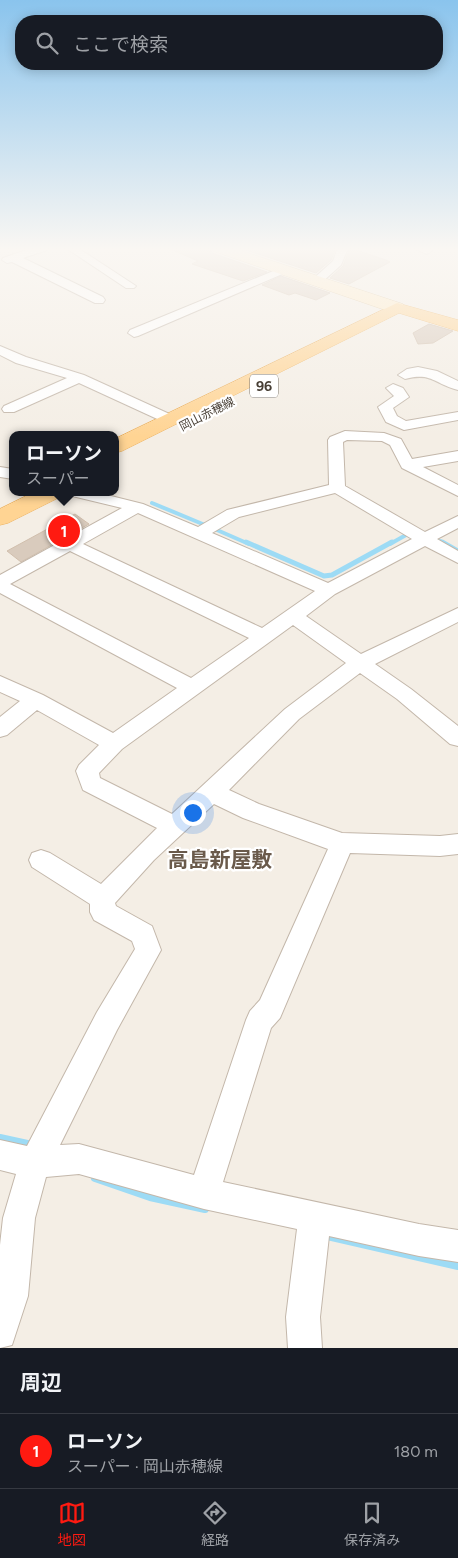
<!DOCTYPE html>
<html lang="ja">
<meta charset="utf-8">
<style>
:root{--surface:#171b24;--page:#242831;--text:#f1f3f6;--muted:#9ea1a6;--line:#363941;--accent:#ff1a11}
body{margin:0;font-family:Figtree,"Noto Sans JP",sans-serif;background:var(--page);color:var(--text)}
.you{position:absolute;left:192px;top:812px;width:18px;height:18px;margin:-12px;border:4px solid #fff;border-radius:50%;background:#1a73e8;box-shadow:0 0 0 8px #1a73e833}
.badge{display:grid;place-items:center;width:32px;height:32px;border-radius:50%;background:var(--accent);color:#fff;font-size:16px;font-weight:700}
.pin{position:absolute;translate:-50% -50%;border:2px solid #fff;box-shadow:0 1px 5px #0006}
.popup{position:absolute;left:9px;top:431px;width:110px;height:65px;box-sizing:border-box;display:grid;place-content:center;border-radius:10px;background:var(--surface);filter:drop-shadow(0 1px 4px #0005);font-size:16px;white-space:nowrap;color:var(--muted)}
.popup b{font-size:19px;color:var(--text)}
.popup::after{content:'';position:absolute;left:50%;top:100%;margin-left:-10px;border:10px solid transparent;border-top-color:var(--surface)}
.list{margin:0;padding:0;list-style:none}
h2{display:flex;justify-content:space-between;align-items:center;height:65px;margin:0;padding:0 20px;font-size:21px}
h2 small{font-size:16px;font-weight:400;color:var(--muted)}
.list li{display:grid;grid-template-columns:32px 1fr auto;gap:15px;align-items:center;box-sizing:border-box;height:75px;padding:0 20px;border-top:1px solid var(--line)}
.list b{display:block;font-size:19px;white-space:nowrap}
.list p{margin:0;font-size:16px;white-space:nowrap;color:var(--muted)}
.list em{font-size:16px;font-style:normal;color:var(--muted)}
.icon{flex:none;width:28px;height:28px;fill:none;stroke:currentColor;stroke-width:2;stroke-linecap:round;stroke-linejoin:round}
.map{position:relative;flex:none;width:458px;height:1348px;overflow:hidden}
.search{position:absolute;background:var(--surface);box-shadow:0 2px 12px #0003;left:15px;right:15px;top:15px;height:55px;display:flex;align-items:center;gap:12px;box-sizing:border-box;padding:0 18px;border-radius:20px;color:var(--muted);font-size:19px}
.sheet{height:140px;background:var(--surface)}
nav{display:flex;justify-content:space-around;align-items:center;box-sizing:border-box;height:70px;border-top:1px solid var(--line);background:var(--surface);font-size:14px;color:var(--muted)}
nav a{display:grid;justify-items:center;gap:2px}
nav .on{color:var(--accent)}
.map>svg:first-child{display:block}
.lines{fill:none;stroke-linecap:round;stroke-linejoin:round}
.stream-far2{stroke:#9ddbf5;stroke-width:4}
.stream-far1{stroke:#9ddbf5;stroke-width:5}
.stream{stroke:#9ddbf5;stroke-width:8}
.building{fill:#d9cbbd;stroke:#d1bfad}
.service-casing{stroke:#c3b7aa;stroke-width:2}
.minor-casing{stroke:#c3b7aa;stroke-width:2}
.secondary-casing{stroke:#d7bd92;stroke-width:1}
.primary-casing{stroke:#ecb05c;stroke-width:1}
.service{fill:#fff;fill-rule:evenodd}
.minor{fill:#fff;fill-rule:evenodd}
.secondary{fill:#ffeac4;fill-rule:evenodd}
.primary{fill:#ffd493;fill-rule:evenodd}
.labels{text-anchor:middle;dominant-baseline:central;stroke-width:4.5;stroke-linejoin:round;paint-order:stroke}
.far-street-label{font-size:12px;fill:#473e34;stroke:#fff}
.shield{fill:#fff;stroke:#7e7871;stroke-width:1}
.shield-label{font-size:14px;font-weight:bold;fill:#473e34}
.near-quarter-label{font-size:21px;font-weight:bold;fill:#6a5a4b;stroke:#fff}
</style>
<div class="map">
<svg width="458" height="1348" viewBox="0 0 458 1348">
<rect width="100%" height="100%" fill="#f4eee5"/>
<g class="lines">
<g class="stream-far2">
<path d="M 152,503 L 205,525"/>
<path d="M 217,530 L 249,544"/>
<path d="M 440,541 L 445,544"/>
<path d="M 390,544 L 406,535"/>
</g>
<g class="stream-far1">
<path d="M 246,542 L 324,576 L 332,575 L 392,542"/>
<path d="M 442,542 L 458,551"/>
</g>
<g class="stream">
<path d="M 0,1138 L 32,1145"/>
<path d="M 95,1178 L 150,1197 L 205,1209"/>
<path d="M 323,1235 L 458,1266"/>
</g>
</g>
<g class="building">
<path d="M 168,248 L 209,248 L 212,253 L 267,272 L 243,281 L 192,264 L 198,261 Z"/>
<path d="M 249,248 L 336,248 L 331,260 L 316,273 L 246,250 Z"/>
<path d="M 350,248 L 386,260 L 390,262 L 349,284 L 330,278 L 343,266 Z"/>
<path d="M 281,276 L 330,293 L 316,300 L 295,293 L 289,295 L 262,285 Z"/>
<path d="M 429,324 L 453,331 L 433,343 L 418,344 L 413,333 Z"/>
<path d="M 75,514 L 89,524 L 21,562 L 7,551 Z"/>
</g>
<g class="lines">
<defs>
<path id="service" d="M 239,248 L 247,248 L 234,254 L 229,253 Z"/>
<g id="minor">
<path d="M 32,248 L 48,248 L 47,250 L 23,258 L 103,297 L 105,300 L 103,303 L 95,303 L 12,262 L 7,263 L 2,260 L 3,258 Z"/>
<path d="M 66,248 L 78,248 L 136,286 L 134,288 L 126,288 Z"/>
<path d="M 338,248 L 348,248 L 341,265 L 321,283 L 313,283 L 311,281 L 313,279 L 333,261 Z"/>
<path d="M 413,248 L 429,248 L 432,251 L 427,254 Z"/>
<path d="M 283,267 L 289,270 L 287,272 L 138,336 L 134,337 L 128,333 L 130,330 Z"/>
<path d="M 0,346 L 26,357 L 84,375 L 176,417 L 178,420 L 176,423 L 166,423 L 79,383 L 14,412 L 4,412 L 2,409 L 4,406 L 67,378 L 16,363 L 0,355 Z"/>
<path d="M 418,367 L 437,371 L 458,381 L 458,390 C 434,384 432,372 405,379 L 398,375 L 407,369 Z"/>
<path d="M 393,384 L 403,388 L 409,397 L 393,408 L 397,416 L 406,421 L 458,412 L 458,420 L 404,430 L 386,422 L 378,407 L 394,396 L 386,388 Z"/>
<path d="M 345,431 L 384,433 L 401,439 L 412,459 L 458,451 L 458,461 L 423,467 L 458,485 L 458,496 L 402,468 L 390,445 L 382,441 L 347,440 L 343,442 L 345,486 L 425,532 L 458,516 L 458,528 L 437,539 L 458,551 L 458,563 L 425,546 L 335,594 L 306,616 L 361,654 L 458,608 L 458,622 L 375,664 L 411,689 L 458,726 L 458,746 L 450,744 L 397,699 L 360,673 L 299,719 L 229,790 L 259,804 L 342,833 L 440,836 L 458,834 L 458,854 L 440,856 L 350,853 L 280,1018 L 271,1028 L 223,1182 L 419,1224 L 458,1230 L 458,1262 L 419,1256 L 329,1236 L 320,1317 L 322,1348 L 288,1348 L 286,1317 L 297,1229 L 204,1209 L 79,1174 L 46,1177 L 35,1218 L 28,1296 L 12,1345 L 0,1348 L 0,1245 L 3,1218 L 16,1174 L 0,1170 L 0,1140 L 27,1146 L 97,1012 L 135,949 L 132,941 L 94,920 L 90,912 L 90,904 L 32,867 L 29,860 L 32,853 L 41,850 L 50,853 L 101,884 L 157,828 L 83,790 L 76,771 L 79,765 L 99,745 L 37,710 L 7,735 L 0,737 L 0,717 L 20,701 L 0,692 L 0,676 L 43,695 L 113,733 L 177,688 L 0,593 L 0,575 L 122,508 L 68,495 L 66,492 L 95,492 L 143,504 L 198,527 L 227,510 L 329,485 L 328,440 L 330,437 ZM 335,493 L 412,539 L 328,583 L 212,533 L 239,517 ZM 138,513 L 315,591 L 262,628 L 83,544 ZM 70,551 L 249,638 L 191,678 L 10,584 ZM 293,625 L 346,663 L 285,709 L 172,814 L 100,778 L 99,773 L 122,749 ZM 214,804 L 243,818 L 328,849 L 260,1000 L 250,1011 L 246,1020 L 194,1175 L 79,1144 L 60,1145 L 117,1030 L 161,950 L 152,926 L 116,906 L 115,903 L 154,860 Z"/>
<path d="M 0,467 L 13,469 L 13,479 L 0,477 Z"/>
</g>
<path id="secondary" d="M 211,248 L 233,248 L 403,304 L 405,308 L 403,312 L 391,312 L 213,251 Z"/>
<g id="primary">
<path d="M 397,303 L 458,320 L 458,331 L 399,313 L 122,451 L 115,453 L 115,439 Z"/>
<path d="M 34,492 L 63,492 L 60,497 L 8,523 L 0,525 L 0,509 Z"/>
</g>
</defs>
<use href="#service" class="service-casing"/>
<use href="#minor" class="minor-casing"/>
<use href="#secondary" class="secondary-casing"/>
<use href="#primary" class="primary-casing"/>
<use href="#service" class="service"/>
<use href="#minor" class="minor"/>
<use href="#secondary" class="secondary"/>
<use href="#primary" class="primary"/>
</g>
<linearGradient id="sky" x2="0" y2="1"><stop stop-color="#8ac4ed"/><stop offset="0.57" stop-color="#faf7f3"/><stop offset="1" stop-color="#faf7f3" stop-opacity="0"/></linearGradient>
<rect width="458" height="437" fill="url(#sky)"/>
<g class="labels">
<g class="far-street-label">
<text transform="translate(207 414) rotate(-27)">岡山赤穂線</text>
</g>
<rect class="shield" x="250" y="374.5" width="28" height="23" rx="4"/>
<g class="shield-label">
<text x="264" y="386">96</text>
</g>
<g class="near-quarter-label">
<text x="220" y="859">高島新屋敷</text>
</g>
</g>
</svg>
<div class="you"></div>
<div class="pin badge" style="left:64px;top:531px">1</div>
<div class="popup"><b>ローソン</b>スーパー</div>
<div class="search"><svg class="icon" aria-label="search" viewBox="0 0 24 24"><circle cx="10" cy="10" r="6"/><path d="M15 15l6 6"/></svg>ここで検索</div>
</div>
<section class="sheet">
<h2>周辺<small></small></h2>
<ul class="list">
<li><span class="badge">1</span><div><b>ローソン</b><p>スーパー · 岡山赤穂線</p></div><em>180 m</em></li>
</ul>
</section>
<nav>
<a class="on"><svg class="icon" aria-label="map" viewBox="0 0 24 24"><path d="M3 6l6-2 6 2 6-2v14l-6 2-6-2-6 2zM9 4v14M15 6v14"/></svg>地図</a>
<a><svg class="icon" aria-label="directions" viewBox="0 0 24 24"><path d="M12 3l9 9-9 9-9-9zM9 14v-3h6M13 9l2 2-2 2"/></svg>経路</a>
<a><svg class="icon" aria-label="saved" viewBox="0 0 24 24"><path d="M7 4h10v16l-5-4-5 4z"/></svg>保存済み</a>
</nav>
